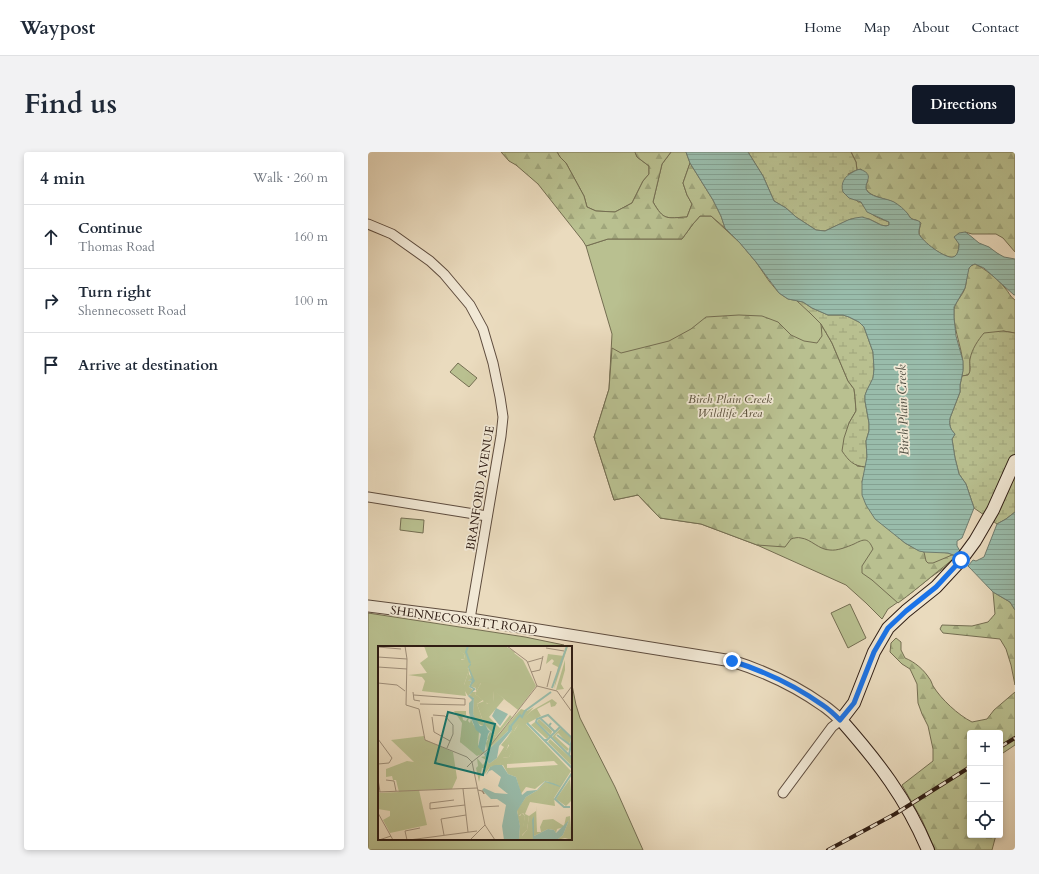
<!DOCTYPE html>
<meta charset="utf-8">
<style>
:root{--surface:#fff;--page:#f2f2f3;--text:#1f2937;--muted:#747a83;--line:#e0e1e3;--accent:#111827}
body{margin:0;font-family:Cardo,serif;background:var(--page);color:var(--text)}
.controls{position:absolute;right:12px;bottom:12px;display:grid;overflow:hidden;border-radius:4px;box-shadow:0 2px 6px #0003}
.controls button{width:36px;height:36px;display:grid;place-items:center;padding:0;border:0;border-bottom:1px solid var(--line);background:var(--surface);color:var(--text);font:20px sans-serif}
.stop{position:absolute;width:12px;height:12px;margin:-9px;border:3px solid #1a73e8;border-radius:50%;background:#fff}
.stop.end{background:#1a73e8;border-color:#fff;box-shadow:0 1px 4px #0008}
.list{margin:0;padding:0;list-style:none}
h2{display:flex;justify-content:space-between;align-items:center;height:52px;margin:0;padding:0 16px;font-size:17px}
h2 small{font-size:13px;font-weight:400;color:var(--muted)}
.list li{display:grid;grid-template-columns:26px 1fr auto;gap:12px;align-items:center;box-sizing:border-box;height:64px;padding:0 16px;border-top:1px solid var(--line)}
.list b{display:block;font-size:15px;white-space:nowrap}
.list p{margin:0;font-size:13px;white-space:nowrap;color:var(--muted)}
.list em{font-size:13px;font-style:normal;color:var(--muted)}
.icon{flex:none;width:22px;height:22px;fill:none;stroke:currentColor;stroke-width:2;stroke-linecap:round;stroke-linejoin:round}
.map{position:relative;flex:none;width:647px;height:698px;overflow:hidden;border-radius:4px}
header{display:flex;align-items:center;gap:24px;box-sizing:border-box;height:56px;padding:0 20px;background:var(--surface);border-bottom:1px solid var(--line)}
header strong{font-size:19px}
nav{display:flex;gap:22px;margin-inline-start:auto;font-size:14px}
.intro{display:flex;align-items:center;justify-content:space-between;box-sizing:border-box;height:96px;padding:0 24px}
h1{margin:0;font-size:28px}
.button{padding:10px 18px;border-radius:4px;background:var(--accent);color:#fff;font-size:14px;font-weight:700}
main{display:flex;gap:24px;padding:0 24px}
aside{flex:1;background:var(--surface);border-radius:4px;box-shadow:0 2px 6px #0003}
.map>svg:first-child{display:block}
.green{fill:#b9c090;stroke:#746e52}
.forest{fill:url(#forest-firs);stroke:#746e52}
.wetland{fill:url(#wetland-marsh);stroke:#746e52}
.water{fill:url(#water-rules);stroke:#6f7c6f}
.lines{fill:none;stroke-linecap:round;stroke-linejoin:round}
.minor-casing{stroke:#5e4c3e;stroke-width:11}
.tertiary-casing{stroke:#5e4c3e;stroke-width:13}
.secondary-casing{stroke:#2f1d14;stroke-width:14}
.minor{stroke:#f1e8d5;stroke-width:9}
.tertiary{stroke:#f1e8d5;stroke-width:11}
.secondary{stroke:#f1e8d5;stroke-width:12}
.rail-casing{stroke:#2f1d14;stroke-width:4}
.rail{stroke:#f1e8d5;stroke-width:2.5;stroke-dasharray:8;stroke-linecap:butt}
.route{stroke:#1a73e8;stroke-width:5}
.labels{text-anchor:middle;dominant-baseline:central;stroke-width:3.5;stroke-linejoin:round;paint-order:stroke}
.park-label{font-size:12px;font-style:italic;fill:#584e39;stroke:#f1e8d5}
.street-label{font-size:12px;fill:#2f1d14;stroke:#f1e8d5}
.water-label{font-size:13px;font-style:italic;fill:#4f4d41;stroke:#f1e8d5}
.inset-river{fill:none;stroke:#99bcab;stroke-width:2}
.inset-road{fill:none;stroke:#9f8f7a;stroke-width:1}
.view{fill:#0f766e;fill-opacity:0.15;stroke:#0f766e;stroke-width:2}
.inset-edge{fill:none;stroke:#2f1d14;stroke-width:2}
</style>
<header>
<strong>Waypost</strong>
<nav><a>Home</a><a>Map</a><a>About</a><a>Contact</a></nav>
</header>
<div class="intro"><h1>Find us</h1><a class="button">Directions</a></div>
<main>
<aside>
<h2>4 min<small>Walk · 260 m</small></h2>
<ul class="list">
<li><svg class="icon" aria-label="ahead" viewBox="0 0 24 24"><path d="M12 20V5M6 11l6-6 6 6"/></svg><div><b>Continue</b><p>Thomas Road</p></div><em>160 m</em></li>
<li><svg class="icon" aria-label="right" viewBox="0 0 24 24"><path d="M7 20v-9h11M14 6l5 5-5 5"/></svg><div><b>Turn right</b><p>Shennecossett Road</p></div><em>100 m</em></li>
<li><svg class="icon" aria-label="arrive" viewBox="0 0 24 24"><path d="M6 21V4h12l-3 4 3 4H6"/></svg><div><b>Arrive at destination</b></div></li>
</ul>
</aside>
<div class="map">
<svg width="647" height="698" viewBox="0 0 647 698">
<defs>
<pattern id="forest-firs" width="22" height="20" patternUnits="userSpaceOnUse"><rect width="22" height="20" fill="#b9c090"/><path d="M5 1l3.5 6h-7zM16 11l3.5 6h-7z" fill="#9fa57b"/></pattern>
<pattern id="wetland-marsh" width="20" height="14" patternUnits="userSpaceOnUse"><rect width="20" height="14" fill="#b9c090"/><path d="M1 5h8M5 5V1M11 12h8M15 12V8" fill="none" stroke="#9fa57b"/></pattern>
<pattern id="water-rules" width="6" height="5" patternUnits="userSpaceOnUse"><rect width="6" height="5" fill="#99bcab"/><path d="M0 2.5h6" fill="none" stroke="#84a192"/></pattern>
</defs>
<rect width="100%" height="100%" fill="#eadbbe"/>
<filter id="stains"><feTurbulence type="fractalNoise" baseFrequency=".005" numOctaves="4"/><feColorMatrix values="0 0 0 0 .2 0 0 0 0 .09 0 0 0 0 .02 0 0 0 .5 -.17"/></filter>
<radialGradient id="worn" r=".72"><stop offset=".6" stop-color="#630" stop-opacity="0"/><stop offset="1" stop-color="#630" stop-opacity=".3"/></radialGradient>
<g class="green">
<path d="M 189,0 L 267,0 L 269,5 L 281,14 L 281,22 L 275,29 L 264,51 L 247,60 L 228,59 L 219,55 L 216,44 L 198,11 L 192,5 Z"/>
<path d="M 303,0 L 318,0 L 322,11 L 315,31 L 319,43 L 324,52 L 319,65 C 298,66 296,69 285,50 L 294,12 Z"/>
<path d="M 332,64 L 343,64 L 372,91 L 388,110 L 401,129 L 411,141 L 420,147 L 431,149 L 460,163 L 573,400 L 580,401 L 588,404 L 579,414 L 563,425 L 543,441 L 520,457 L 514,467 L 498,451 L 478,433 L 389,393 L 333,372 L 292,366 L 270,343 L 246,348 L 226,285 L 241,237 L 244,182 L 218,94 L 240,87 L 314,87 L 325,72 Z"/>
<path d="M 90,211 L 109,226 L 101,235 L 82,220 Z"/>
<path d="M 33,366 L 56,368 L 55,381 L 32,378 Z"/>
<path d="M 482,452 L 498,486 L 480,496 L 463,461 Z"/>
<path d="M 0,461 L 157,485 L 196,493 L 197,495 L 11,495 L 11,687 L 203,687 L 203,528 L 208,553 L 212,566 L 247,635 L 275,698 L 0,698 Z"/>
</g>
<g class="forest">
<path d="M 133,0 L 189,0 L 192,5 L 198,11 L 216,44 L 219,55 L 228,59 L 247,60 L 264,51 L 275,29 L 281,22 L 281,14 L 269,5 L 267,0 L 303,0 L 294,12 L 285,50 C 296,69 298,66 319,65 L 324,52 L 319,43 L 315,31 L 322,11 L 345,48 L 353,64 L 357,76 L 343,64 L 332,64 L 325,72 L 314,87 L 240,87 L 218,94 L 215,89 L 170,32 L 148,13 L 141,9 Z"/>
<path d="M 483,0 L 647,0 L 647,100 L 635,86 L 628,82 L 604,82 L 597,80 C 595,83 594,85 592,88 C 590,93 592,102 586,105 C 578,108 552,89 551,81 C 551,78 552,74 553,71 L 548,68 L 544,67 C 538,61 533,54 525,50 C 516,46 490,43 500,29 L 493,17 L 489,18 L 488,10 Z"/>
<path d="M 607,112 C 616,116 631,128 637,136 C 641,140 642,145 647,148 L 647,181 L 635,179 L 602,207 L 602,220 L 600,223 L 594,224 C 599,203 584,180 586,157 C 587,150 595,143 597,136 C 600,128 596,115 607,112 Z"/>
<path d="M 371,163 L 394,164 L 410,170 L 423,183 L 436,189 L 449,191 L 454,184 L 453,172 L 464,191 L 480,229 L 486,237 L 487,245 L 488,259 L 481,271 L 489,314 L 498,315 L 494,330 L 528,383 L 537,391 L 550,398 L 556,400 L 558,409 L 560,411 L 565,411 L 584,403 L 588,404 C 580,412 571,418 563,425 C 552,434 541,443 530,451 L 504,428 L 494,421 L 494,414 L 505,397 C 500,385 496,387 486,392 C 479,395 469,399 462,398 C 451,398 443,387 433,386 C 430,385 426,386 423,387 L 417,395 L 389,393 L 333,372 L 292,366 L 270,343 L 246,348 L 226,285 L 241,237 L 244,196 L 253,201 L 301,189 L 323,177 L 338,165 Z"/>
<path d="M 625,440 L 642,450 L 647,458 L 647,533 L 643,513 L 638,497 L 632,487 L 575,481 L 572,477 L 574,473 L 604,474 L 620,470 L 627,462 Z"/>
<path d="M 528,486 L 533,490 L 533,498 L 537,506 C 547,510 556,518 561,526 C 563,528 564,532 565,534 C 573,547 590,563 604,570 L 619,567 L 626,558 L 647,540 L 647,593 L 632,603 L 632,581 L 602,581 L 602,683 L 628,683 L 624,698 L 567,698 L 554,668 L 534,633 L 565,609 L 565,597 L 560,574 L 554,562 L 550,551 L 549,532 L 542,517 L 534,512 L 522,500 L 523,491 Z"/>
</g>
<g class="wetland">
<path d="M 380,0 L 483,0 L 488,10 L 489,18 L 480,22 L 490,50 L 493,50 C 501,63 508,65 521,70 L 521,73 L 518,74 L 513,73 L 501,67 L 483,67 L 457,79 L 448,78 L 428,65 L 418,56 L 406,49 L 395,24 Z"/>
<path d="M 429,149 L 435,150 L 444,156 L 460,163 L 475,163 L 481,165 L 491,170 L 496,175 L 505,200 L 506,217 L 505,227 L 499,238 L 497,244 L 497,249 L 501,271 L 501,279 L 498,289 L 499,305 L 498,315 C 485,314 481,309 474,299 L 476,286 L 481,271 L 488,259 L 487,245 L 486,237 L 480,229 L 464,191 L 453,172 L 442,161 Z"/>
<path d="M 635,179 L 647,181 L 647,360 L 638,367 L 629,372 L 606,356 L 598,332 L 591,322 L 587,306 L 584,287 L 587,282 C 582,277 581,273 582,266 L 592,240 L 592,233 L 594,224 L 600,223 C 604,218 601,213 602,207 C 604,197 610,188 616,181 Z"/>
</g>
<g class="water">
<path d="M 318,0 L 380,0 L 395,24 L 406,49 L 418,56 L 428,65 L 448,78 L 457,79 L 480,68 L 487,66 L 494,65 L 501,67 L 513,73 L 518,74 L 521,73 L 521,70 L 499,60 L 493,50 L 481,46 L 475,40 C 472,31 477,24 485,20 C 489,18 491,16 496,19 C 507,25 493,33 500,40 C 506,46 518,46 526,50 C 531,53 536,57 540,62 C 541,64 542,66 544,67 C 546,68 550,68 552,70 C 553,74 550,78 551,82 C 554,89 577,107 585,105 C 590,104 591,96 591,92 L 586,85 L 591,81 L 597,80 L 599,81 L 611,91 L 621,95 L 629,101 L 636,105 L 647,107 L 647,143 L 646,143 L 616,116 L 607,112 L 604,113 L 601,116 L 597,136 L 586,155 L 586,166 L 588,184 L 595,209 L 595,219 L 592,233 L 592,240 L 582,266 C 581,273 582,277 587,282 L 584,287 L 587,306 L 591,322 L 598,332 L 606,356 L 594,386 L 589,389 L 589,394 L 592,399 L 588,404 L 580,401 L 556,400 L 551,399 L 537,391 L 507,367 L 498,353 L 494,343 L 494,330 L 499,305 L 498,289 L 501,279 L 501,271 L 497,249 L 497,243 L 499,238 L 505,226 L 506,217 L 505,200 L 496,175 L 491,170 L 481,165 L 475,163 L 460,163 L 444,156 L 435,150 L 420,147 L 411,141 L 388,110 L 372,91 L 357,76 L 353,64 L 345,48 L 322,11 Z"/>
<path d="M 647,360 L 647,458 L 642,450 L 625,440 L 600,414 L 605,408 L 608,409 L 616,405 L 629,372 L 638,367 Z"/>
</g>
<g class="lines">
<defs>
<g id="minor">
<path d="M 0,72 L 24,82 L 62,109 L 76,122 L 102,153 L 115,177 L 125,211 L 132,245 L 135,265 L 133,284 L 102,467"/>
<path d="M 0,345 L 119,364"/>
<path d="M 415,641 L 464,575 L 473,568"/>
</g>
<path id="tertiary" d="M 0,454 L 102,467 L 364,509 C 396,519 428,534 456,554 C 462,558 467,563 473,568"/>
<path id="secondary" d="M 560,698 C 538,646 510,610 473,568 L 486,551 L 506,500 L 520,476 L 538,459 L 568,435 L 593,408 L 607,389 L 625,358 L 647,309"/>
</defs>
<use href="#minor" class="minor-casing"/>
<use href="#tertiary" class="tertiary-casing"/>
<use href="#secondary" class="secondary-casing"/>
<use href="#minor" class="minor"/>
<use href="#tertiary" class="tertiary"/>
<use href="#secondary" class="secondary"/>
<defs>
<g id="rail">
<path d="M 632,595 L 647,586"/>
<path d="M 460,698 L 527,662 L 602,615"/>
</g>
</defs>
<use href="#rail" class="rail-casing"/>
<use href="#rail" class="rail"/>
</g>
<g class="lines">
<path class="route" d="M 364,509 C 396,519 428,534 456,554 C 462,558 467,563 472,568 L 486,551 L 506,500 L 520,476 L 538,459 L 568,435 L 593,408"/>
</g>
<g class="labels">
<g class="park-label">
<text x="362" y="247">Birch Plain Creek<tspan x="362" dy="14">Wildlife Area</tspan></text>
</g>
<g class="street-label">
<text transform="translate(112 336) rotate(-81)">BRANFORD AVENUE</text>
<text transform="translate(96 468) rotate(8)">SHENNECOSSETT ROAD</text>
</g>
<g class="water-label">
<text transform="translate(535 258) rotate(-92)">Birch Plain Creek</text>
</g>
</g>
<g transform="translate(10 494)">
<rect width="194" height="194" fill="#eadbbe"/>
<path d="M 87,0 L 127,0 L 145,14 L 158,40 L 140,64 L 116,45 L 115,57 L 110,58 L 97,48 L 103,37 L 94,38 ZM 174,53 L 179,57 L 177,60 L 173,61 L 172,56 L 159,63 L 163,70 L 148,78 L 193,125 L 176,152 L 177,160 L 152,156 L 147,168 L 151,170 L 149,184 L 143,190 L 147,170 L 145,167 L 140,170 L 139,164 L 148,151 L 160,144 L 167,136 L 171,136 L 167,135 L 157,143 L 148,141 L 143,148 L 138,131 L 130,128 L 125,119 L 122,119 L 123,112 L 131,111 L 135,103 L 130,98 L 130,95 L 143,74 L 153,65 ZM 176,115 L 180,119 L 129,122 L 129,118 ZM 161,73 L 174,85 L 173,89 L 159,76 ZM 157,76 L 171,90 L 169,93 L 153,79 ZM 84,77 L 94,77 L 101,86 L 100,99 L 106,107 L 99,110 L 82,96 ZM 183,82 L 193,92 L 191,99 L 180,87 L 177,90 L 191,103 L 189,105 L 174,91 ZM 46,90 L 46,93 L 75,106 L 79,132 L 74,143 L 41,144 L 49,179 L 12,187 L 5,174 L 12,170 L 12,165 L 0,163 L 0,147 L 21,146 L 18,134 L 15,134 L 14,130 L 8,131 L 8,123 L 29,115 L 36,116 L 13,94 ZM 172,93 L 194,113 L 194,120 L 170,96 ZM 192,133 L 194,154 L 188,160 L 178,153 Z" fill="#b9c090" fill-rule="evenodd"/>
<path d="M 46,0 L 76,0 L 86,8 L 87,13 L 83,13 L 91,24 L 86,39 L 88,50 L 44,45 L 47,35 L 44,31 L 30,29 L 49,27 L 42,17 L 50,11 ZM 98,0 L 127,0 L 137,6 L 116,36 L 103,37 L 100,41 L 98,38 L 101,12 L 97,7 ZM 189,0 L 190,0 L 176,43 L 180,21 L 174,18 L 176,15 L 174,13 L 168,18 L 170,8 L 186,10 ZM 187,14 L 187,24 L 183,38 L 186,43 L 178,44 ZM 116,44 L 126,53 L 111,71 L 122,82 L 132,69 L 134,71 L 117,92 L 109,93 L 112,86 L 117,89 L 106,78 L 99,58 L 106,55 L 97,48 L 108,55 L 109,58 L 115,56 ZM 76,65 L 88,65 L 88,69 L 84,69 L 85,74 L 88,75 L 92,68 L 90,75 L 92,77 L 93,73 L 95,78 L 84,77 ZM 138,81 L 122,119 L 112,121 L 107,128 L 107,122 L 104,122 L 101,136 L 98,122 L 100,120 L 99,112 L 105,119 L 108,114 L 103,111 L 108,110 L 111,118 L 119,112 L 126,101 L 123,99 ZM 92,84 L 100,87 L 99,97 L 104,107 L 101,109 L 99,104 L 82,96 L 84,85 Z" fill="#b9c090"/>
<path d="M 98,0 L 97,7 L 102,17 L 98,38 L 102,39 L 97,48 L 105,54 L 99,58 L 107,81 L 99,77 L 95,68 L 96,52 L 91,50 L 94,46 L 98,46 L 98,42 L 92,40 L 97,36 L 93,23 L 91,21 L 93,18 L 90,22 L 92,24 L 91,28 L 94,32 L 90,35 L 94,34 L 91,41 L 95,44 L 90,50 L 85,42 L 91,24 L 82,14 L 87,13 L 86,8 L 75,1 ZM 156,61 L 129,92 L 134,84 L 133,79 L 131,84 L 109,105 L 108,97 L 111,91 L 117,92 L 143,63 L 149,65 ZM 132,98 L 136,103 L 131,111 L 123,112 ZM 158,160 L 159,186 L 163,186 L 162,181 L 165,174 L 175,173 L 186,180 L 188,171 L 192,170 L 194,194 L 187,192 L 179,194 L 185,189 L 191,174 L 186,181 L 179,183 L 178,187 L 176,184 L 170,183 L 156,190 L 155,194 L 141,194 L 142,180 L 139,168 L 142,170 L 144,167 L 147,170 L 144,190 L 149,184 L 151,170 L 158,165 Z" fill="#b9c090"/>
<path d="M 93,17 L 93,19 L 91,21 L 97,35 L 93,40 L 98,43 L 91,49 L 96,52 L 95,68 L 102,80 L 105,80 L 106,76 L 110,84 L 116,87 L 115,88 L 112,85 L 110,88 L 106,107 L 100,101 L 103,88 L 98,84 L 91,67 L 91,57 L 94,54 L 90,50 L 95,43 L 91,41 L 94,34 L 90,35 L 94,32 L 90,21 ZM 118,62 L 130,68 L 122,80 L 114,70 ZM 131,79 L 134,80 L 134,84 L 121,100 L 119,112 L 111,118 L 106,108 L 130,85 ZM 117,119 L 124,119 L 130,128 L 138,131 L 144,149 L 149,145 L 159,144 L 167,135 L 175,137 L 182,140 L 189,129 L 182,141 L 167,136 L 160,144 L 148,151 L 139,165 L 142,180 L 141,194 L 126,194 L 124,180 L 128,159 L 119,153 L 113,153 L 104,144 L 106,142 L 117,147 L 130,148 L 120,140 L 123,131 L 114,124 L 111,125 L 109,128 L 108,129 L 112,121 ZM 156,170 L 156,190 L 170,183 L 176,184 L 178,187 L 191,174 L 185,189 L 179,194 L 155,194 L 154,174 Z" fill="#99bcab"/>
<path class="inset-river" d="M 90,0 L 88,6 L 92,17M 174,42 L 189,0M 162,72 L 177,86M 149,77 L 194,122M 173,77 L 171,80 L 177,86M 133,80 L 142,69 L 144,71 L 147,65 L 173,46M 179,89 L 192,99M 166,94 L 169,94 L 182,81M 191,109 L 194,92 L 170,69 L 159,73 L 158,76 L 194,112M 192,161 L 186,161 L 177,153 L 194,127"/>
<path class="inset-road" d="M 27,0 L 29,13 L 28,59 L 41,63 L 47,94 L 89,111 L 94,116 L 89,121M 129,0 L 149,15 L 159,40M 0,1 L 23,3M 168,2 L 186,5M 0,11 L 29,13M 150,16 L 164,12M 0,21 L 29,23M 153,26 L 162,24 L 165,10M 0,37 L 19,39 L 27,45M 159,40 L 179,45 L 194,66M 169,41 L 173,25M 35,46 L 36,54 L 42,55M 36,49 L 87,53 L 87,59 L 42,58M 185,52 L 194,40M 55,69 L 67,70 L 75,79 L 75,88 L 69,102M 54,71 L 56,86 L 72,95M 0,93 L 14,112 L 11,117 L 0,118M 0,133 L 2,146M 8,134 L 16,135 L 18,145M 85,143 L 90,186M 100,144 L 104,145 L 105,145 L 105,146 L 106,147 L 106,148 L 104,145M 0,146 L 99,142M 76,154 L 52,157 L 52,163 L 87,159M 103,161 L 121,160M 0,167 L 15,194M 107,179 L 117,194M 66,189 L 63,173 L 88,169M 1,194 L 13,190M 29,194 L 27,185 L 42,182M 31,194 L 99,185M 92,194 L 107,179 L 94,116 L 109,104 L 159,40"/>
<path class="view" d="M 70,66 L 117,78 L 105,129 L 57,117 Z"/>
<rect width="194" height="194" class="inset-edge"/>
</g>
<rect width="100%" height="100%" filter="url(#stains)"/>
<rect width="100%" height="100%" fill="url(#worn)"/>
</svg>
<div class="controls">
<button>+</button>
<button>−</button>
<button><svg class="icon" aria-label="locate" viewBox="0 0 24 24"><circle cx="12" cy="12" r="6"/><path d="M12 2v4M12 18v4M2 12h4M18 12h4"/></svg></button>
</div>
<div class="stop" style="left:593px;top:408px"></div>
<div class="stop end" style="left:364px;top:509px"></div>
</div>
</main>
